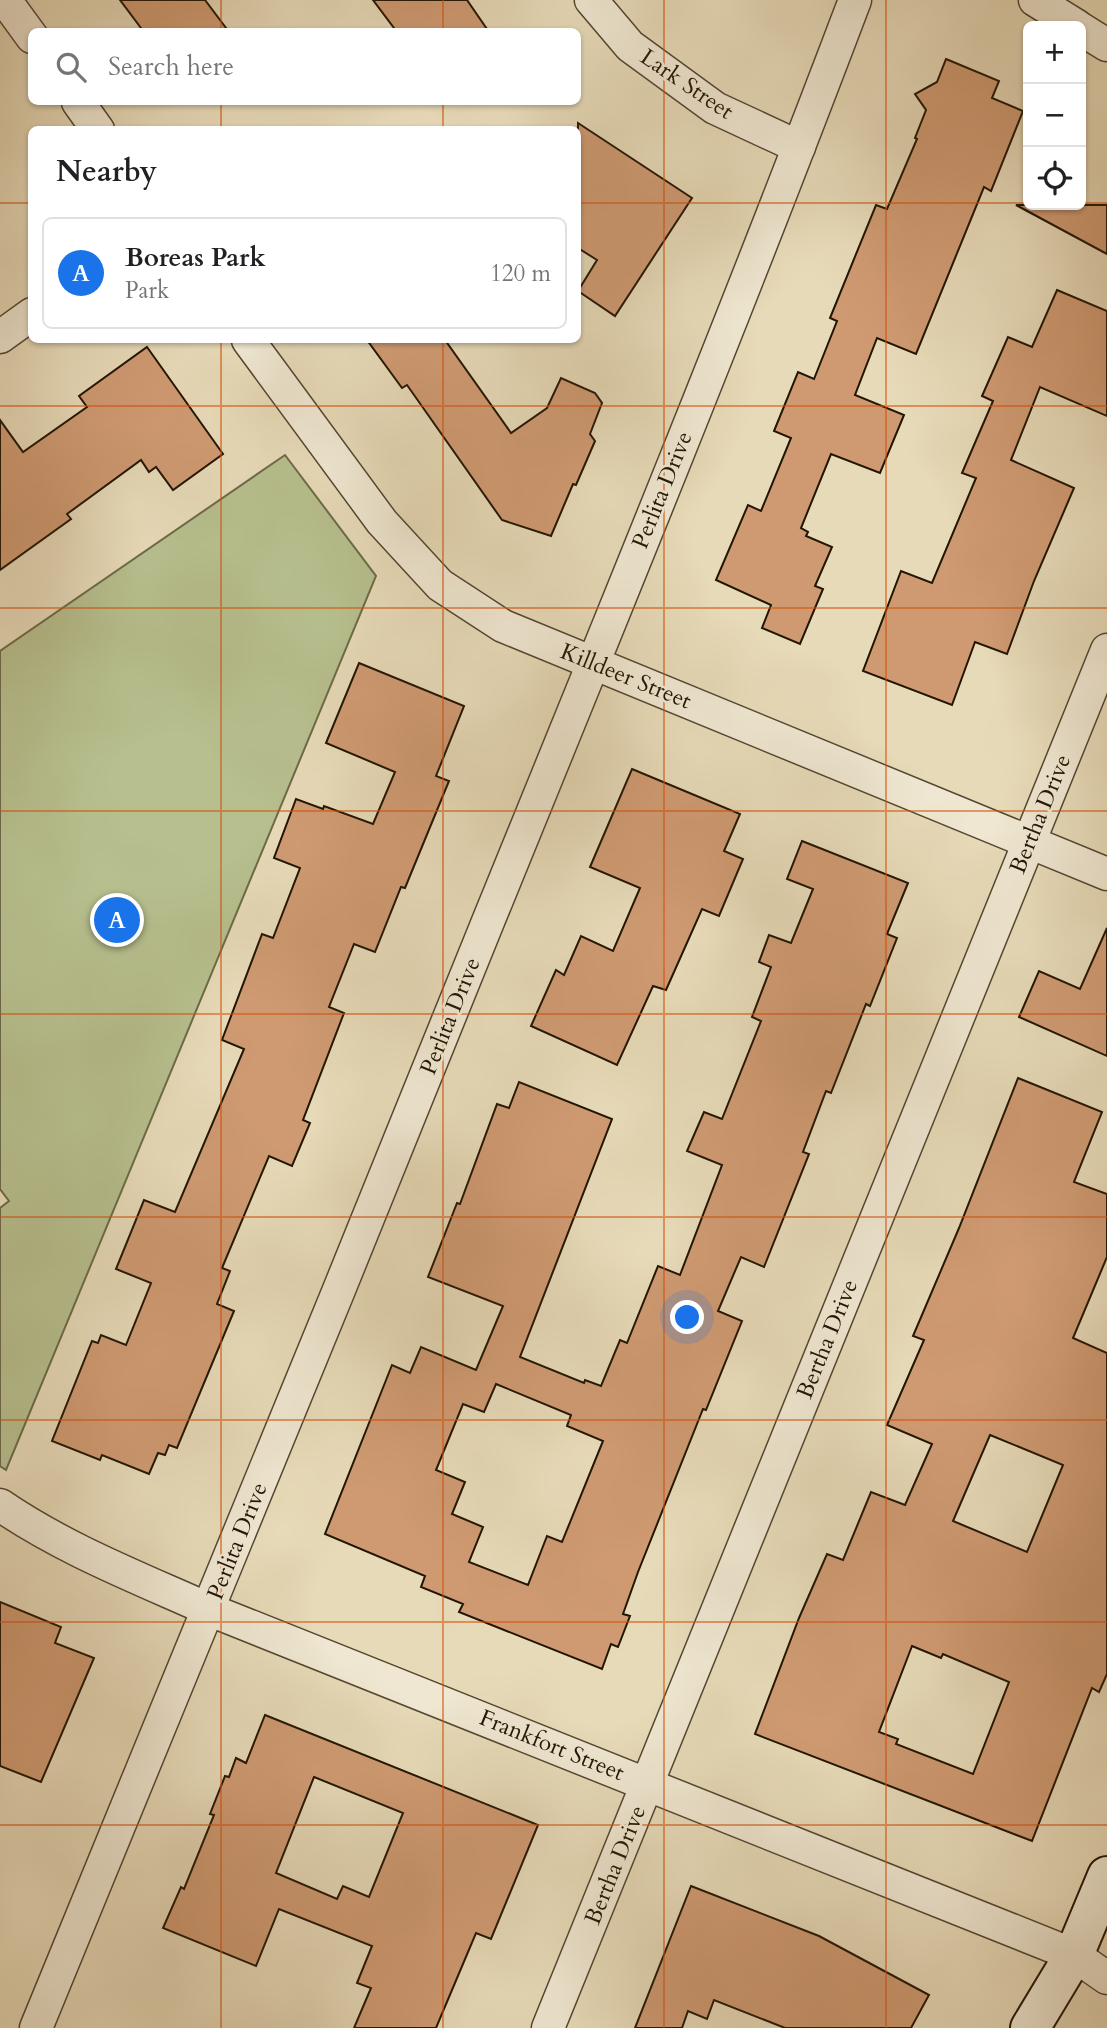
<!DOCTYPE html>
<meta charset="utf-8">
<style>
:root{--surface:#fff;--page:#f6f6f6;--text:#202124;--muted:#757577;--line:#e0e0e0;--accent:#1a73e8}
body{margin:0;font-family:Cardo,serif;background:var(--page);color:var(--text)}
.controls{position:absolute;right:21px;top:21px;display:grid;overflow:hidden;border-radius:10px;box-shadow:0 2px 5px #0004}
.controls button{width:63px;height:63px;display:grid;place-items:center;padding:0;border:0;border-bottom:2px solid var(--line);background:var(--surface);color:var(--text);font:35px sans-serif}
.you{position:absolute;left:688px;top:1318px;width:24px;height:24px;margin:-18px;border:5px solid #fff;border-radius:50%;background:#1a73e8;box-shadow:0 0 0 10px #1a73e833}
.badge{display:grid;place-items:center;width:46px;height:46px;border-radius:50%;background:var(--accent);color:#fff;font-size:23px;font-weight:700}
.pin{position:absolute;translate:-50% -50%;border:4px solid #fff;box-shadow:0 2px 7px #0006}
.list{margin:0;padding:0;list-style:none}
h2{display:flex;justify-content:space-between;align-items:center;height:91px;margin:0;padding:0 28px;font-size:30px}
h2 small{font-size:23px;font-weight:400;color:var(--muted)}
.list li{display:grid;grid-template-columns:46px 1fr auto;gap:21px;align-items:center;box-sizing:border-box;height:112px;margin:0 14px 14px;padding:0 14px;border:2px solid var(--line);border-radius:10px}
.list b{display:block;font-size:26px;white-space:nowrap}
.list p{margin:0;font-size:23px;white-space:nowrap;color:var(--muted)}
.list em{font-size:23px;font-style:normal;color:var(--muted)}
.icon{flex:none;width:38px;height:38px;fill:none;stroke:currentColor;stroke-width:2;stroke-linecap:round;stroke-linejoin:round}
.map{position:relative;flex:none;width:1107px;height:2028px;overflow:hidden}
.search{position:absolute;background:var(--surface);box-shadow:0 2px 5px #0004;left:28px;top:28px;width:553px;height:77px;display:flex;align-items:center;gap:18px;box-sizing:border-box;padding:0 24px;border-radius:10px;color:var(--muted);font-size:26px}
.panel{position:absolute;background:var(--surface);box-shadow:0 2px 5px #0004;left:28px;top:126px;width:553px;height:217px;border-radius:10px}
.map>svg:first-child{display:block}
.green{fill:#b7bf8e;stroke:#6c6a49;stroke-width:2}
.building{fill:#cf9a72;stroke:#221504;stroke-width:2;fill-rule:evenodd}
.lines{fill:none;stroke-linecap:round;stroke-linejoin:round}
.street-casing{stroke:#534631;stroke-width:35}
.secondary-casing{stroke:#221504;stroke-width:42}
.street{stroke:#efe7d1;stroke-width:32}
.secondary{stroke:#efe7d1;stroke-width:38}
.grid{fill:none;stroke:#d4520b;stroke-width:2;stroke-opacity:0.55}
.labels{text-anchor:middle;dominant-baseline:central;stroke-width:5;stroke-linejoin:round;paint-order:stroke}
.street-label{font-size:23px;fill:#221504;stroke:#efe7d1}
</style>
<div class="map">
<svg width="1107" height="2028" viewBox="0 0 1107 2028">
<rect width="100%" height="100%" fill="#e7dab8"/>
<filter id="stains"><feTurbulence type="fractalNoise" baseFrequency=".00286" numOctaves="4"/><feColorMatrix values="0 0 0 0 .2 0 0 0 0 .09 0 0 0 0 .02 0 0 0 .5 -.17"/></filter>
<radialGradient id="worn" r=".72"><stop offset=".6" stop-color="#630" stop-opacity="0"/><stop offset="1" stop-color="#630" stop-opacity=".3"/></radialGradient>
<path class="green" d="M 285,455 L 376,576 L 6,1470 L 0,1466 L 0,1208 L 9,1201 L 0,1189 L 0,651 Z"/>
<g class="building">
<path d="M 120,0 L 205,0 L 229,32 L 144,32 Z"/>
<path d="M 373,0 L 467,0 L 489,32 L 397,32 Z"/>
<path d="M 946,59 L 999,81 L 992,98 L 1023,111 L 991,191 L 984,187 L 916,354 L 877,338 L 855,395 L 904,415 L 880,473 L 831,454 L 801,528 L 808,532 L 806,536 L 832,547 L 815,586 L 823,589 L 800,644 L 762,628 L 771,605 L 716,580 L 748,505 L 761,511 L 791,438 L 774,431 L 798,372 L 814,379 L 837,321 L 830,318 L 876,205 L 887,209 L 917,139 L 915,138 L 926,110 L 915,94 L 937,82 Z"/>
<path d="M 578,123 L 692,198 L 615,316 L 578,291 L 597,260 L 578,248 Z"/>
<path d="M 1016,205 L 1107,205 L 1107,254 Z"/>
<path d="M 1057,290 L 1107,311 L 1107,416 L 1040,387 L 1011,460 L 1074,488 L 1034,581 L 1007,654 L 975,642 L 952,705 L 863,671 L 901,571 L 932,583 L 976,478 L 962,473 L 993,401 L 982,396 L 1008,337 L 1032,347 Z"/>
<path d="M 367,340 L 445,340 L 511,433 L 547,408 L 561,378 L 595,393 L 602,403 L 590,434 L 595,441 L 576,485 L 573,484 L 551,536 L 502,520 L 407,385 L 402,388 Z"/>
<path d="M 147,347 L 223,454 L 173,490 L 156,467 L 149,472 L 141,460 L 67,514 L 71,519 L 0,570 L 0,420 L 23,452 L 87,407 L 79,396 Z"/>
<path d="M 359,663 L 464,706 L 436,776 L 449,781 L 405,888 L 401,887 L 375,952 L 354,944 L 329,1007 L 344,1013 L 303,1120 L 310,1123 L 292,1166 L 269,1156 L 222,1268 L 230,1271 L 217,1304 L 234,1311 L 177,1448 L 169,1445 L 165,1455 L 158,1453 L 149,1474 L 102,1455 L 100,1460 L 52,1441 L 92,1341 L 98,1343 L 101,1335 L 126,1345 L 151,1283 L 116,1269 L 144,1200 L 175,1212 L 244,1049 L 222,1040 L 262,934 L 273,938 L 300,868 L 274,858 L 296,799 L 323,809 L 324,806 L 373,824 L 395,772 L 326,743 Z"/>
<path d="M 632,769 L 740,814 L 724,851 L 743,859 L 719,916 L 702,909 L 666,990 L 653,986 L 617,1065 L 531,1026 L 556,970 L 564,975 L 581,936 L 613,951 L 640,888 L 590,867 Z"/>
<path d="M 802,841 L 908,883 L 887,934 L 897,938 L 870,1006 L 866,1004 L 831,1093 L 826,1091 L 803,1152 L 809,1154 L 764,1267 L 741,1257 L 718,1311 L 742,1321 L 706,1410 L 703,1409 L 638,1572 L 623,1614 L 630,1616 L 618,1647 L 611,1644 L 602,1669 L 459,1612 L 463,1604 L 421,1587 L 425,1576 L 325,1534 L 392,1365 L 410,1373 L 421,1347 L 476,1370 L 503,1306 L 428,1277 L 457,1203 L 460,1204 L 497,1104 L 509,1108 L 519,1082 L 612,1119 L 520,1357 L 584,1383 L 585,1380 L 601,1386 L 620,1340 L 627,1343 L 658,1266 L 680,1275 L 722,1165 L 687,1151 L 704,1112 L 722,1119 L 761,1021 L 752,1017 L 771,967 L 759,962 L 769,935 L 791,943 L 813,889 L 787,879 ZM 496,1384 L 571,1415 L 567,1426 L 603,1441 L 562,1542 L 547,1536 L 528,1585 L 469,1562 L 483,1527 L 452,1514 L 465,1482 L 436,1470 L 463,1404 L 484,1412 Z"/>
<path d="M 1107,928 L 1107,1056 L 1019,1017 L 1039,971 L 1080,989 Z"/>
<path d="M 1018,1078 L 1102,1112 L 1074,1182 L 1107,1194 L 1107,1257 L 1073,1338 L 1107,1353 L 1107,1674 L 1099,1692 L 1092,1688 L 1032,1841 L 755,1734 L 799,1618 L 827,1554 L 843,1560 L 871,1492 L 905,1505 L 932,1444 L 887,1425 L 924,1340 L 913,1336 L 959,1228 ZM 990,1435 L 1063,1465 L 1027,1552 L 953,1521 ZM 912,1646 L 941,1658 L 943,1654 L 1009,1682 L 973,1774 L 896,1744 L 898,1739 L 879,1732 Z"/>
<path d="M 0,1602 L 61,1627 L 55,1643 L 94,1658 L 41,1782 L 0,1766 Z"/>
<path d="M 265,1715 L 538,1825 L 491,1939 L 476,1933 L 436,2028 L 354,2028 L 371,1988 L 357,1983 L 372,1946 L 279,1909 L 256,1966 L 163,1928 L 181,1887 L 184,1889 L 214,1815 L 210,1814 L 225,1776 L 229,1777 L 236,1758 L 246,1763 ZM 314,1777 L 403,1813 L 369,1897 L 343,1886 L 337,1899 L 276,1873 Z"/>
<path d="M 691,1886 L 819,1936 L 929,1995 L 911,2028 L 785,2028 L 714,2000 L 707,2019 L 688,2011 L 682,2028 L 635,2028 Z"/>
</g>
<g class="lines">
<defs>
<g id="street">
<path d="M 5,0 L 32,37"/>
<path d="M 591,0 L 630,46 L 715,108 L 799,147"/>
<path d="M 1035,0 L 1077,26"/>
<path d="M 1081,29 L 1107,45"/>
<path d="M 78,102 L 98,130"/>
<path d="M 0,337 L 32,314"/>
<path d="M 248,340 L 382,522 L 440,585 L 503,626 L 1107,874"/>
<path d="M 0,1505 C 64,1549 139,1578 210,1610 L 1074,1955 L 1107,1978"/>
<path d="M 36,2028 C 188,1662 337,1296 485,929 C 611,620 737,312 855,0"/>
<path d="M 548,2028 L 1107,650"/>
</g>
<path id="secondary" d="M 1030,2028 L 1074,1955 L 1107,1876"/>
</defs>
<use href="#street" class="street-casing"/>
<use href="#secondary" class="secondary-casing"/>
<use href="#street" class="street"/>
<use href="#secondary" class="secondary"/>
</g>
<path class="grid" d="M 221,0 L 221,32M 443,0 L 443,32M 664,0 L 664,2028M 886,0 L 886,2028M 221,102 L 221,130M 443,102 L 443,130M 0,203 L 32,203M 578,203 L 1028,203M 1081,203 L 1107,203M 221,340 L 221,2028M 443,340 L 443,2028M 0,406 L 1107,406M 0,608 L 1107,608M 0,811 L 1107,811M 0,1014 L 1107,1014M 0,1217 L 1107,1217M 0,1420 L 1107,1420M 0,1622 L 1107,1622M 0,1825 L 1107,1825"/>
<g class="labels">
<g class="street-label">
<text transform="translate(687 84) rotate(34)">Lark Street</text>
<text transform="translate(662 490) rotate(-68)">Perlita Drive</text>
<text transform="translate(626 676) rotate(22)">Killdeer Street</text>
<text transform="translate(1040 814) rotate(-68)">Bertha Drive</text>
<text transform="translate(450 1016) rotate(-68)">Perlita Drive</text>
<text transform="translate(827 1339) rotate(-68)">Bertha Drive</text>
<text transform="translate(237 1541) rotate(-68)">Perlita Drive</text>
<text transform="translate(552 1745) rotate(22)">Frankfort Street</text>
<text transform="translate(615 1865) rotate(-68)">Bertha Drive</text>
</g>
</g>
<rect width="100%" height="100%" filter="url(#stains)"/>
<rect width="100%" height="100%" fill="url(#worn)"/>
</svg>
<div class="controls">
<button>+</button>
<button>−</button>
<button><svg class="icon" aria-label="locate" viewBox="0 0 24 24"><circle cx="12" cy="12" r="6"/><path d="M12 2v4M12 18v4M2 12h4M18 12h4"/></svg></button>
</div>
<div class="you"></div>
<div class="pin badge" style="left:117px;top:920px">A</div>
<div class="search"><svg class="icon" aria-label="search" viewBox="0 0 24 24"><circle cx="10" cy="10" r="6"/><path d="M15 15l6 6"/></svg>Search here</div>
<section class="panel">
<h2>Nearby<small></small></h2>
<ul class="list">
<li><span class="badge">A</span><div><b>Boreas Park</b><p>Park</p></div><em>120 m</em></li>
</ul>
</section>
</div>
